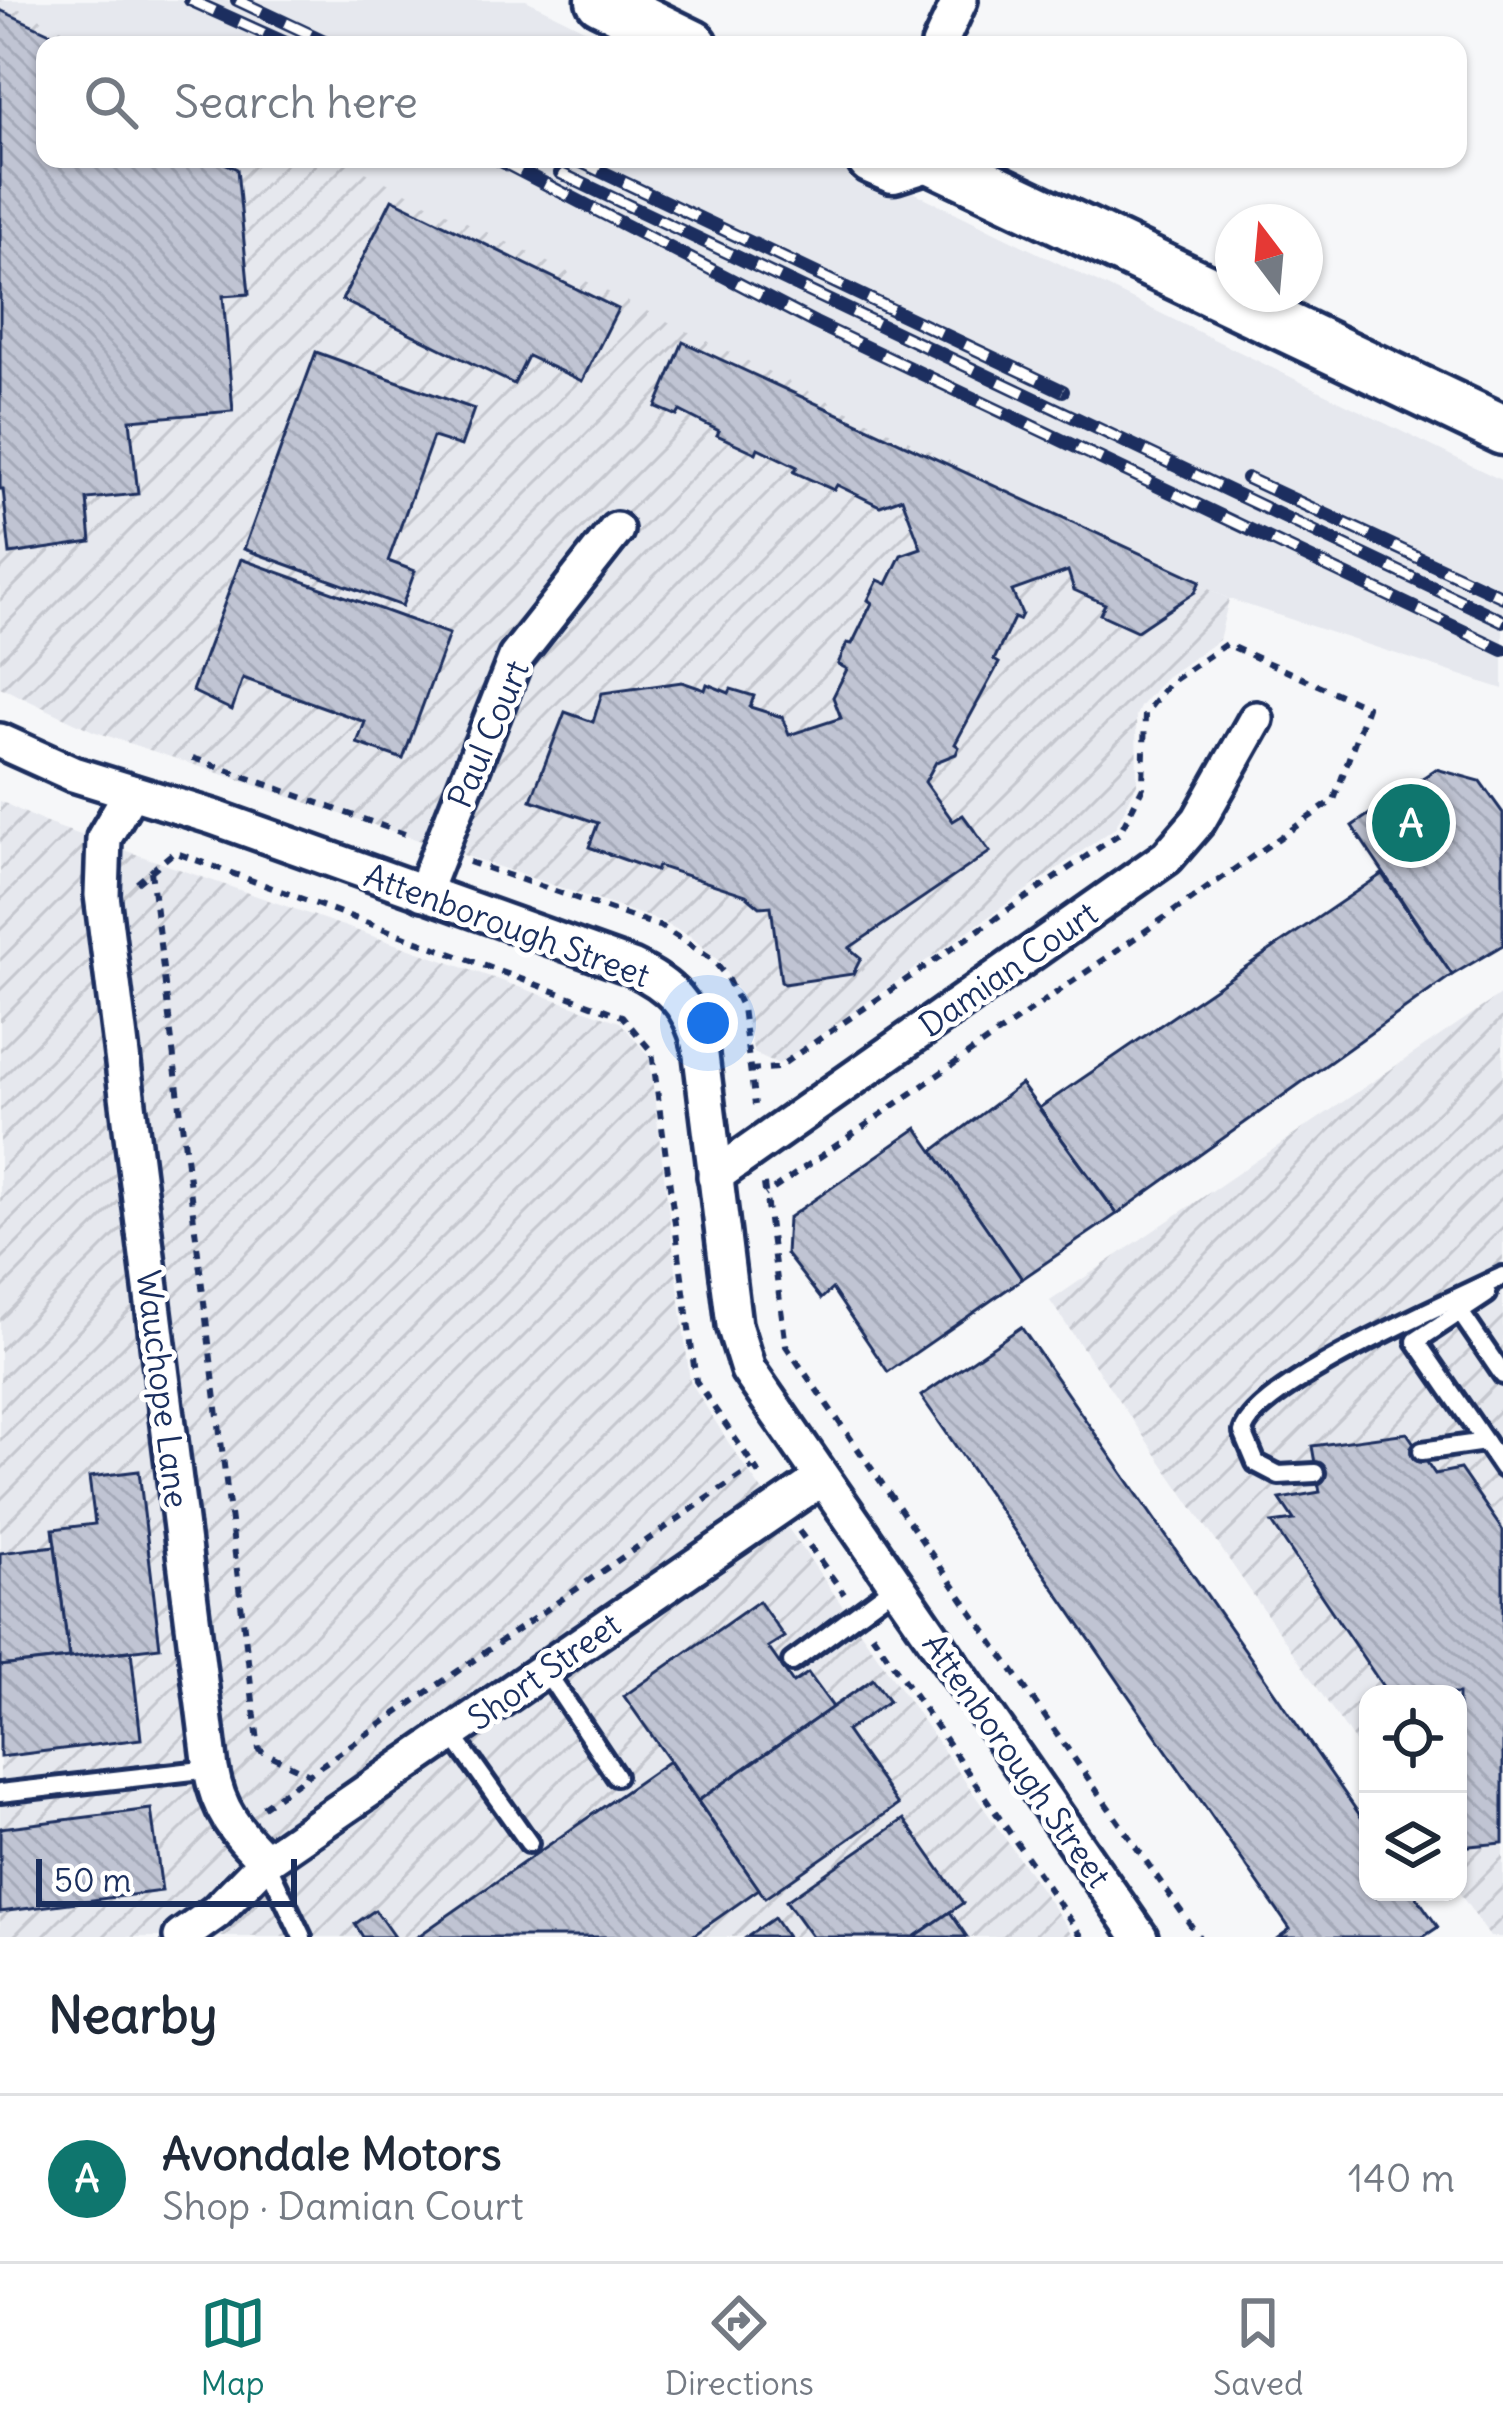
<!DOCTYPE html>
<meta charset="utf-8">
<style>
:root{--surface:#fff;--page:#f6f6f7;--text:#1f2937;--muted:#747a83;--line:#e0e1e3;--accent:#0f766e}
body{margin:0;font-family:Delius,sans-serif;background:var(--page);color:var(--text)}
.controls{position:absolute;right:36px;bottom:36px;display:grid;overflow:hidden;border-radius:24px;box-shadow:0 3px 9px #0004}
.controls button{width:108px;height:108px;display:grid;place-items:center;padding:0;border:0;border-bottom:3px solid var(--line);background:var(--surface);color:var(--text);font:60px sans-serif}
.compass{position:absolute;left:1215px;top:204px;width:108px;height:108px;border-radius:50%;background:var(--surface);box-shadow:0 3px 9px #0004;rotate:344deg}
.scale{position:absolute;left:36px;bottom:30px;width:261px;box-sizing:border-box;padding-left:12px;border:6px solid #1b2f5e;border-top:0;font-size:33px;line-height:42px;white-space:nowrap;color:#1b2f5e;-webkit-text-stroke:9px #fff;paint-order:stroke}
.you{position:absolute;left:708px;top:1023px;width:42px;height:42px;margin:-30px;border:9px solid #fff;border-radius:50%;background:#1a73e8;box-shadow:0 0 0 18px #1a73e833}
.badge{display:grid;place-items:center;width:78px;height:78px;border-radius:50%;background:var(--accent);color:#fff;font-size:39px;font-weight:700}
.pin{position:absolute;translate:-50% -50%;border:6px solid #fff;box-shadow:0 3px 12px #0006}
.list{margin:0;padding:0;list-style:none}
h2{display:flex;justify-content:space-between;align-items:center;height:156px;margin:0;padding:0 48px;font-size:51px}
h2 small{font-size:39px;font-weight:400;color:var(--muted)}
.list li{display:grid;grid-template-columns:78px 1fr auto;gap:36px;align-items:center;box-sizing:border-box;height:168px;padding:0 48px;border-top:3px solid var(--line)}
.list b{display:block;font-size:45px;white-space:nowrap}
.list p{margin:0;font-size:39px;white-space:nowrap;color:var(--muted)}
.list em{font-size:39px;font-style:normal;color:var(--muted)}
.icon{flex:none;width:66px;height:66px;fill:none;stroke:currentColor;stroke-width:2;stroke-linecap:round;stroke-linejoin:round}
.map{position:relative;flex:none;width:1503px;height:1937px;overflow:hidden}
.search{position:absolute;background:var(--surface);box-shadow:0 3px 9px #0004;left:36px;right:36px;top:36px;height:132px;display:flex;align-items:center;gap:30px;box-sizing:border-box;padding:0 42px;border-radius:24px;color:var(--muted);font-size:45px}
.sheet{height:324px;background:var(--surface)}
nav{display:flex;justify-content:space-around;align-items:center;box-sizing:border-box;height:168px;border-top:3px solid var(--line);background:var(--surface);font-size:33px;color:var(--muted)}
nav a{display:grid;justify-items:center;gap:6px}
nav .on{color:var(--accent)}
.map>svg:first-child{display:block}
.built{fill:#e6e8ee}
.industrial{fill:url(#industrial-furrows)}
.building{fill:url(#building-back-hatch);stroke:#1b2f5e;stroke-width:3}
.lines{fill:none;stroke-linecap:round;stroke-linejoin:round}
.service-casing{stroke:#1b2f5e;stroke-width:26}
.minor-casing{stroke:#1b2f5e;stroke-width:42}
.secondary-casing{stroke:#1b2f5e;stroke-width:57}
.path{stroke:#1b2f5e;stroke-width:6;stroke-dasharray:9 9;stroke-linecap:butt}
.service{stroke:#fff;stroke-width:16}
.minor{stroke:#fff;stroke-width:33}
.secondary{stroke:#fff;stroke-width:48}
.rail-casing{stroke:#1b2f5e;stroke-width:14}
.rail{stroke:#fff;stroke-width:9;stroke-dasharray:27;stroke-linecap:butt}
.labels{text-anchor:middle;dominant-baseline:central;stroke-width:10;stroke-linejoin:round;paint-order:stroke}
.street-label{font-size:33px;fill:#1b2f5e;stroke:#fff}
</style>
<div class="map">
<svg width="1503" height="1937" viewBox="0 0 1503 1937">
<defs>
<pattern id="industrial-furrows" width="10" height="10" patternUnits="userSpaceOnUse" patternTransform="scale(3)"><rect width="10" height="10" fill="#e6e8ee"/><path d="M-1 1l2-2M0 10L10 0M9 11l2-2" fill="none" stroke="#c5c7ce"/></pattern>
<pattern id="building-back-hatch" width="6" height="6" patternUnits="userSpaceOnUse" patternTransform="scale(3)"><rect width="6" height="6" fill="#c0c4d3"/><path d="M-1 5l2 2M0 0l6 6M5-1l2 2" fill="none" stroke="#a4a9b8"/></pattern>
</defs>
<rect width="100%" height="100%" fill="#f6f7f9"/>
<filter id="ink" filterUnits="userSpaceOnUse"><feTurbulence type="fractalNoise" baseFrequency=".00833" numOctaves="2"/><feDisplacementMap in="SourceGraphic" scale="24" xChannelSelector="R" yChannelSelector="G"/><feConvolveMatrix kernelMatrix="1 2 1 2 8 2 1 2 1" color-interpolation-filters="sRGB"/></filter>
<g filter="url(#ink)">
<g class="built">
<path d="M 0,0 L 526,0 L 616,45 L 75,45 Z"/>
<path d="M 312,159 L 846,159 L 1503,481 L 1503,689 L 1229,599 Z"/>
</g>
<g class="industrial">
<path d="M 0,0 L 97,45 L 45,45 L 45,159 L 339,159 L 1229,599 L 1219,640 L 1166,677 L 1140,707 L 1136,716 L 1137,784 L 1115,828 L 779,1064 L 754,1053 L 741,999 L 720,962 L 690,936 L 660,921 L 93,731 L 0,687 Z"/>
<path d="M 0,801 L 46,823 L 620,1022 L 649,1056 L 690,1381 L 732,1448 L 1074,1937 L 0,1937 Z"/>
<path d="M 1503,993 L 1503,1937 L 1490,1937 L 1458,1891 L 1458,1694 L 1368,1694 L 1368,1761 L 1050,1301 Z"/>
</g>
<g class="building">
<path d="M 0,10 L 76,45 L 45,45 L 45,159 L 216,159 L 237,169 L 249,294 L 223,296 L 233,411 L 130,420 L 138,494 L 87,499 L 91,542 L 10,554 L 3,489 L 0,489 Z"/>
<path d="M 392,199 L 618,309 L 582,381 L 528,356 L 514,384 L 342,300 Z"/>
<path d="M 683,342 L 1200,581 L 1195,592 L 1137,631 L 1100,614 L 1105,604 L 1074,590 L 1068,571 L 1012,591 L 1022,614 L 1019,620 L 1014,618 L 994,660 L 999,663 L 955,744 L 959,747 L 956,754 L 936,762 L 925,782 L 953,821 L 963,815 L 990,852 L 849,948 L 861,958 L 853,974 L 784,984 L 781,982 L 771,906 L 760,907 L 746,895 L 658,866 L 656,871 L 589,847 L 598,823 L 531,800 L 565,712 L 593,722 L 602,693 L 682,682 L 705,690 L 707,684 L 729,693 L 731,689 L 754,696 L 750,707 L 782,717 L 789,735 L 841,718 L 833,697 L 847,669 L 838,664 L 847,643 L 852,644 L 872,603 L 868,600 L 878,580 L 887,584 L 901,555 L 921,548 L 902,498 L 880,506 L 837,485 L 834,490 L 794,472 L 797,467 L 758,448 L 756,453 L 717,435 L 719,431 L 680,411 L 677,416 L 656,407 Z"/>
<path d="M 316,352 L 474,409 L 461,446 L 433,437 L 388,561 L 415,571 L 402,606 L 244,549 Z"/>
<path d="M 241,559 L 449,634 L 403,759 L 357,743 L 365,722 L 243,678 L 232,710 L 192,691 Z"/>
<path d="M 1436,769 L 1480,781 L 1503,813 L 1503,945 L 1452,975 L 1352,826 Z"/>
<path d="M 1382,874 L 1452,975 L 1117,1214 L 1039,1108 Z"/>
<path d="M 1021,1084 L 1117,1214 L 1022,1279 L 933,1151 Z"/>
<path d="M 917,1128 L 1022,1279 L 888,1372 L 832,1289 L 821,1299 L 786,1254 L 788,1218 Z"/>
<path d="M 1021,1327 L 1368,1827 L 1368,1892 L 1413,1892 L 1438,1927 L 1423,1937 L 1279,1937 L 1290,1929 L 921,1396 Z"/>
<path d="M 1407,1433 L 1435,1474 L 1460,1469 L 1503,1531 L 1503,1843 L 1458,1847 L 1458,1694 L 1388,1694 L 1272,1523 L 1294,1520 L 1280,1499 L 1320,1492 L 1312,1446 Z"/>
<path d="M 139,1471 L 160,1647 L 69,1658 L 53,1529 L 95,1524 L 89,1477 Z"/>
<path d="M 55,1546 L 69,1658 L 0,1666 L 0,1553 Z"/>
<path d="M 759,1601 L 784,1637 L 768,1647 L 793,1683 L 808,1673 L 833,1707 L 698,1801 L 624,1696 Z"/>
<path d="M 131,1651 L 141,1739 L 0,1757 L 0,1666 Z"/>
<path d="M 873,1679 L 889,1701 L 846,1731 L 898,1805 L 765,1898 L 698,1801 Z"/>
<path d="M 669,1761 L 759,1889 L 691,1937 L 417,1937 Z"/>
<path d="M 151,1809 L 162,1891 L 0,1912 L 0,1828 Z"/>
<path d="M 904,1819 L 963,1903 L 914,1937 L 812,1937 L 786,1901 Z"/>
<path d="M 375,1910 L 394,1937 L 363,1937 L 355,1924 Z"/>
<path d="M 950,1912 L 967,1937 L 914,1937 Z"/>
<path d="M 774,1918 L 787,1937 L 747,1937 Z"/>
</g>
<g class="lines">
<defs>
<g id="service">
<path d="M 1487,1294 L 1416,1341 L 1503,1468"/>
<path d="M 1460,1312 L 1503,1375"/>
<path d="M 1422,1451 L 1485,1442"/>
<path d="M 1315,1473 L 1279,1475 L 1256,1463 L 1243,1432 C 1255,1385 1453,1301 1503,1276"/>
<path d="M 792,1662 L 895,1586"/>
<path d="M 545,1670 L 616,1776"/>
<path d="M 452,1734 L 529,1843"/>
<path d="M 0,1793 L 211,1769"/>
<path d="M 266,1861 L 302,1937"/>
</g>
<g id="minor">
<path d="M 939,45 L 960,0"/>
<path d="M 0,741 L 73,774 L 213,817 L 632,967 C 670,985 691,1005 700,1047 L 734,1325 L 748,1370 L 1140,1937"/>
<path d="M 131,792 L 104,838 L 102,895 L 211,1769 C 218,1810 236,1833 266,1861 L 216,1912 L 181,1937"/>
<path d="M 423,893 L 516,657 L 616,530"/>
<path d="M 715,1176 L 1167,857 L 1199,820 L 1256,719"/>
<path d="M 266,1861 L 821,1479"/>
</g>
<g id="secondary">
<path d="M 601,0 L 693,45"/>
<path d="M 872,159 L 893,168 L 921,159"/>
<path d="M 932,159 L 1503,430"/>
</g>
</defs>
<use href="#service" class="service-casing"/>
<use href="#minor" class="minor-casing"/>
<use href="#secondary" class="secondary-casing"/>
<g class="path">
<path d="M 193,758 L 413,837"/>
<path d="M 469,862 L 662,927 L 713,960 L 726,976 L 742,1008 L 755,1105"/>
<path d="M 151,871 L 259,1750 L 309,1774 L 753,1467"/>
<path d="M 137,883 L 174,852 L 622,1016 L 652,1052 L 696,1381 L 764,1481"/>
<path d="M 750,1070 L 777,1068 L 1119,834 L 1143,787 L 1145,714 L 1169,683 L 1226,644 L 1367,707 L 1334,800 L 765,1195"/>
<path d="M 764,1184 L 786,1346 L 1199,1937"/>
<path d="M 799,1531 L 844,1594"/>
<path d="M 872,1634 L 1082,1937"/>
<path d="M 263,1807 L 309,1774"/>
</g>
<use href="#service" class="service"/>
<use href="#minor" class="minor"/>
<use href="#secondary" class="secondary"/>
<defs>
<g id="rail">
<path d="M 190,0 L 290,45"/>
<path d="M 237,0 L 333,45"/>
<path d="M 497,159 L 815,323 L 1503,650"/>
<path d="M 575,159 L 1063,391"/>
<path d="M 560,173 L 1503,621"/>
<path d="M 1247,478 L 1503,597"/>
</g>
</defs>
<use href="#rail" class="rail-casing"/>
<use href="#rail" class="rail"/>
</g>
</g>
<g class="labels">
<g class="street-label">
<text transform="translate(488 734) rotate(-67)">Paul Court</text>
<text transform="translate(507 925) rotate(20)">Attenborough Street</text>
<text transform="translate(1008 969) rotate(-35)">Damian Court</text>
<text transform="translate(163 1389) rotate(83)">Wauchope Lane</text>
<text transform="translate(544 1671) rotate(-35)">Short Street</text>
<text transform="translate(1017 1760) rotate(55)">Attenborough Street</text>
</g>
</g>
</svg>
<div class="controls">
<button><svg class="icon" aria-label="locate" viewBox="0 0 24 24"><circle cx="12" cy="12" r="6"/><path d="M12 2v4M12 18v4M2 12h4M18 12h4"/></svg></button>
<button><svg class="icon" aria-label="layers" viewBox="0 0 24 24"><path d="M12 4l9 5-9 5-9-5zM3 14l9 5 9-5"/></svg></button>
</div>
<svg class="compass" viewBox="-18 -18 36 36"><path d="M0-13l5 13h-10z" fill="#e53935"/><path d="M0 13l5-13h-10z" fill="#747a83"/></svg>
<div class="scale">50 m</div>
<div class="you"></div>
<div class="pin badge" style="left:1411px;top:823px">A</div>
<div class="search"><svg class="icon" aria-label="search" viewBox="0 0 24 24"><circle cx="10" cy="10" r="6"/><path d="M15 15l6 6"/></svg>Search here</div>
</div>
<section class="sheet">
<h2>Nearby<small></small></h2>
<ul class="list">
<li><span class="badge">A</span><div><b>Avondale Motors</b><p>Shop · Damian Court</p></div><em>140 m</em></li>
</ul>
</section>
<nav>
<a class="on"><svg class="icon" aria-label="map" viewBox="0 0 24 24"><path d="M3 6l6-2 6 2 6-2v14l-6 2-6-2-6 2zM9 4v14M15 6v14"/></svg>Map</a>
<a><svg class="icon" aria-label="directions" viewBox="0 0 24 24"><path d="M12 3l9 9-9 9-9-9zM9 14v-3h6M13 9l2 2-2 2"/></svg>Directions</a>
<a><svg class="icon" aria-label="saved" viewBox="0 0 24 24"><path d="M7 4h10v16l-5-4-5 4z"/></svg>Saved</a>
</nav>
